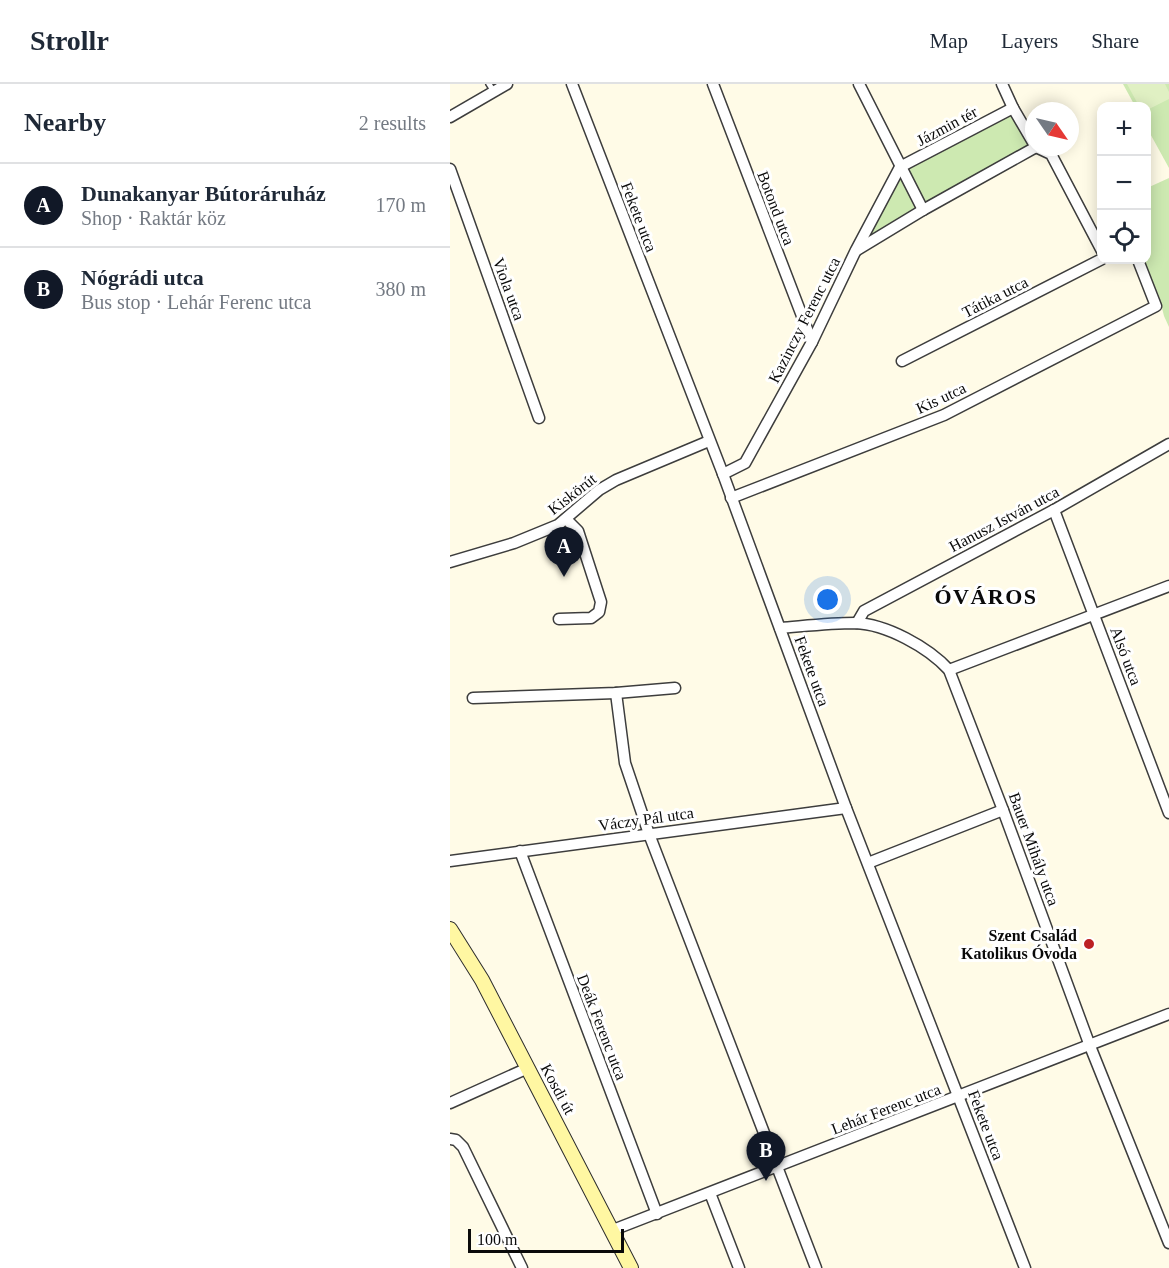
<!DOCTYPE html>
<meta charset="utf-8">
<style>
:root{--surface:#fff;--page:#f6f6f7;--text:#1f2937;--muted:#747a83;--line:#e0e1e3;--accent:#111827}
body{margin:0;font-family:"Times New Roman",serif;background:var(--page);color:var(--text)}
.controls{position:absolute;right:18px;top:18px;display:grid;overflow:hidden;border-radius:12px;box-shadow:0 3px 15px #0003}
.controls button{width:54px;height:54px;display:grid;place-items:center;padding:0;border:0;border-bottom:2px solid var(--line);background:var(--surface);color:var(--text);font:30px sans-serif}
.compass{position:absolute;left:575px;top:18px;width:54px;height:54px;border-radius:50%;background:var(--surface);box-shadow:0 3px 15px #0003;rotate:124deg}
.scale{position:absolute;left:18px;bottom:15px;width:156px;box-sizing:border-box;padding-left:6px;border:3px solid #0a0a0a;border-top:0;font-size:16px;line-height:21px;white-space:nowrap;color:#0a0a0a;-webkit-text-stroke:4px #fff;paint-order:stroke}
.you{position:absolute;left:378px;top:516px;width:21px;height:21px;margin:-15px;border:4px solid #fff;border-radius:50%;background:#1a73e8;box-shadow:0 0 0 9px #1a73e833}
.badge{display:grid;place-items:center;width:39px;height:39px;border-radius:50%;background:var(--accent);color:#fff;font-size:20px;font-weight:700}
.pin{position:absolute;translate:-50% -50px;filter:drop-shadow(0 2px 3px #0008)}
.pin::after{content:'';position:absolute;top:32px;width:21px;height:18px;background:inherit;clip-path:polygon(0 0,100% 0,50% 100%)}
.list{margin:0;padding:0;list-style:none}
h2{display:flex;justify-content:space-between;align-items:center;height:78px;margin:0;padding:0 24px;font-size:26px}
h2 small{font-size:20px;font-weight:400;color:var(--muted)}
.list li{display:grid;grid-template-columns:39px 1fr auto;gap:18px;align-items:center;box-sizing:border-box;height:84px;padding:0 24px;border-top:2px solid var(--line)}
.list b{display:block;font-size:22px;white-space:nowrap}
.list p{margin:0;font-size:20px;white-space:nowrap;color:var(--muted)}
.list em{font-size:20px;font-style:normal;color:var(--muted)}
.icon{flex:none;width:33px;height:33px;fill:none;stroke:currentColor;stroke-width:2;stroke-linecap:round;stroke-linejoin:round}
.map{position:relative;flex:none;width:719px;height:1184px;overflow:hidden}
header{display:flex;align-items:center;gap:36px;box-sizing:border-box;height:84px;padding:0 30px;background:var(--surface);border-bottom:2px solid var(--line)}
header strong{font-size:28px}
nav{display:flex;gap:33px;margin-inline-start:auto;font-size:21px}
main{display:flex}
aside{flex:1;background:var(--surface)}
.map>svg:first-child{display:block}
.green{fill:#cde9b1}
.pitch{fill:#e0f0c3}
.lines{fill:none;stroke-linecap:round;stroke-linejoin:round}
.lane-casing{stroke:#3d3d3d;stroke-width:8}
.street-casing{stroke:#3d3d3d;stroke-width:13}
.secondary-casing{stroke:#2c2c2c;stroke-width:16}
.lane{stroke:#fff;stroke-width:5}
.street{stroke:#fff;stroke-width:10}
.secondary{stroke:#fff7a2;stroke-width:14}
.poi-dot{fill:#bc2024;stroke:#fff;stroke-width:2}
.labels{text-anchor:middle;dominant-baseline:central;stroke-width:6;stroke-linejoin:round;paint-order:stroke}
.street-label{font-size:16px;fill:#0a0a0a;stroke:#fff}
.poi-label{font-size:16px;font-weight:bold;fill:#0a0a0a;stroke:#fff;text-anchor:end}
.district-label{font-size:22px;font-weight:bold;letter-spacing:1.5px;fill:#0a0a0a;stroke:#fff}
</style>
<header>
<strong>Strollr</strong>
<nav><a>Map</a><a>Layers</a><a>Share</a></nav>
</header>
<main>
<aside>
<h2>Nearby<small>2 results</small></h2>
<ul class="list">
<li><span class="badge">A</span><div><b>Dunakanyar Bútoráruház</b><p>Shop · Raktár köz</p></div><em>170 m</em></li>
<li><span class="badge">B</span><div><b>Nógrádi utca</b><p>Bus stop · Lehár Ferenc utca</p></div><em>380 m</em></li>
</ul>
</aside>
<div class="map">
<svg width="719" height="1184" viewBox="0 0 719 1184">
<rect width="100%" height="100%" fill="#fffbe7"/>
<g class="green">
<path d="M 673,0 L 719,0 L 719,84 L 697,44 L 696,22 L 685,22 Z"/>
<path d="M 563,24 L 584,60 L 406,166 L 450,83 Z"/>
<path d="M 719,94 L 719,243 L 714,232 L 709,212 L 693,176 L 696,176 L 697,104 Z"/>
</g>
<path class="pitch" d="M 677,0 L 715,0 L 719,8 L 719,15 L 697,26 L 696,22 L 689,22 Z"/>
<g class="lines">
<defs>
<path id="lane" d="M 39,0 L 44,8"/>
<g id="street">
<path d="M 122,0 L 273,390 L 396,724 L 575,1184"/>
<path d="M 263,0 L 362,258"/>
<path d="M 409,0 L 473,126"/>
<path d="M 552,0 L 563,24"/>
<path d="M 0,33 L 57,0"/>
<path d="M 586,63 L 601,70 L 652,167"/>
<path d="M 450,83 L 563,24 L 584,60"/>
<path d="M 0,85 L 89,334"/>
<path d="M 407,166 L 473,126 L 586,63"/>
<path d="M 452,277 L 652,175"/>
<path d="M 273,390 L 295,379 L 362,258 L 406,166 L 450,83"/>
<path d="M 281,414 L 494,331 L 706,222 L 688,176"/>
<path d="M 604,426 L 719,729"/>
<path d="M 0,478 L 64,459 L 108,441 L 149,406 L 166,396 L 259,357"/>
<path d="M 109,535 L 141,534 L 149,528 L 151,518 L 128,447 L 116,435"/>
<path d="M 407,539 L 414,527 L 604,426 L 719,360"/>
<path d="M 330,544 C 355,542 380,539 405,539 C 436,540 478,563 499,586 L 553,726 L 640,962 L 719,1159"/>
<path d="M 499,586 L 719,502"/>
<path d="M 166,609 L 175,679 L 199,750 L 366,1184"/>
<path d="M 23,614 L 166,609 L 225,604"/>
<path d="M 70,767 L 207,1130"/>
<path d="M 0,777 L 396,724"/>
<path d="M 418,779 L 553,726"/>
<path d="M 0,1019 L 78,984"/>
<path d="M 0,1055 L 6,1056 L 13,1063 L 72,1184"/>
<path d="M 260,1109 L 289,1184"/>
<path d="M 163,1146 L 719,930"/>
</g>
<path id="secondary" d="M 0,845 L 32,896 L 181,1184"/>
</defs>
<use href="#lane" class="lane-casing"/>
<use href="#street" class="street-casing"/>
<use href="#secondary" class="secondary-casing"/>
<use href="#lane" class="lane"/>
<use href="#street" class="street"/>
<use href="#secondary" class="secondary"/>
</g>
<circle class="poi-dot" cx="639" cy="860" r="6"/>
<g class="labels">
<g class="street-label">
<text transform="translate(497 42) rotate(-28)">Jázmin tér</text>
<text transform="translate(326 124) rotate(69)">Botond utca</text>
<text transform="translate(189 133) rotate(69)">Fekete utca</text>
<text transform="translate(59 205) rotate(70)">Viola utca</text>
<text transform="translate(545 213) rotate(-27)">Tátika utca</text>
<text transform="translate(354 236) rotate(-63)">Kazinczy Ferenc utca</text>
<text transform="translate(491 314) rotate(-25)">Kis utca</text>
<text transform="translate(122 410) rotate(-38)">Kiskörút</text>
<text transform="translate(554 435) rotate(-28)">Hanusz István utca</text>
<text transform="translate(676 572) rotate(69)">Alsó utca</text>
<text transform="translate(362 587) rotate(70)">Fekete utca</text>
<text transform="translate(196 735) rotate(-8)">Váczy Pál utca</text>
<text transform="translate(584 765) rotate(70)">Bauer Mihály utca</text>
<text transform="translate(152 943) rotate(69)">Deák Ferenc utca</text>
<text transform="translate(108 1005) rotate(62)">Kosdi út</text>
<text transform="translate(436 1025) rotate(-21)">Lehár Ferenc utca</text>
<text transform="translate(536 1041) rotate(69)">Fekete utca</text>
</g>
<g class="poi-label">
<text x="627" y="851">Szent Család<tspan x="627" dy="18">Katolikus Óvoda</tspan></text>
</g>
<g class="district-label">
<text x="536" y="512">ÓVÁROS</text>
</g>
</g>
</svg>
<div class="controls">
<button>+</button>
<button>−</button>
<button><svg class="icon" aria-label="locate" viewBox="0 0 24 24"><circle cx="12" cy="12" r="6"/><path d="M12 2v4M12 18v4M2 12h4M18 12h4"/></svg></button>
</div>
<svg class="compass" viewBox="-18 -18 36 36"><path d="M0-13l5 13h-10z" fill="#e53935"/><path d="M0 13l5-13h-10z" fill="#747a83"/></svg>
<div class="scale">100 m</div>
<div class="you"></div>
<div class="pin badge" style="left:114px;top:493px">A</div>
<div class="pin badge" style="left:316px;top:1097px">B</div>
</div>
</main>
